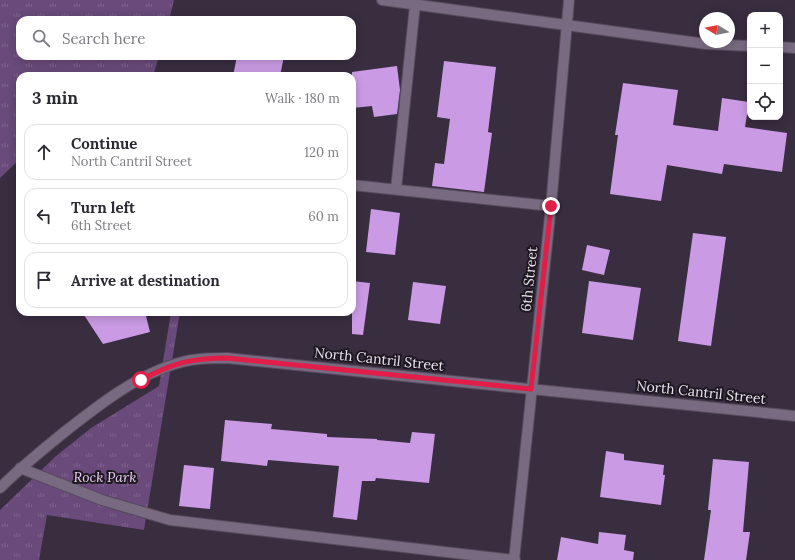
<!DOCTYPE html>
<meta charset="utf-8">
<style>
:root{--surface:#fff;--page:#f2f2f3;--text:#2b2b33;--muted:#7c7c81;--line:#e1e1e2}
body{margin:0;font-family:Lora,serif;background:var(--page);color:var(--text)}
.controls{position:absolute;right:12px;top:12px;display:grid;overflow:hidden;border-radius:8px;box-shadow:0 2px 10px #0003}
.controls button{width:36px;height:36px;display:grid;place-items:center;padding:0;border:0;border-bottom:1px solid var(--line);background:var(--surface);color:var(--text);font:20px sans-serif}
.compass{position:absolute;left:699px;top:12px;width:36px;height:36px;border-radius:50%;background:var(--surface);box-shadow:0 2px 10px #0003;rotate:280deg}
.stop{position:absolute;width:12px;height:12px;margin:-9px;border:3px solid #e11d48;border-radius:50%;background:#fff}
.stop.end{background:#e11d48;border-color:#fff;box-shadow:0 1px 4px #0008}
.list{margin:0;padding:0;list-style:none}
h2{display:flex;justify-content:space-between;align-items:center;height:52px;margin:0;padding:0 16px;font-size:17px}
h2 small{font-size:13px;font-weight:400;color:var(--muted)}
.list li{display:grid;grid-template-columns:26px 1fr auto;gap:12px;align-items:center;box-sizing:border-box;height:56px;margin:0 8px 8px;padding:0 8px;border:1px solid var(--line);border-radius:12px}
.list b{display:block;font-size:15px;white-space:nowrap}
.list p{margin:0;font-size:13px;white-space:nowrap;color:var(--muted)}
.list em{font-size:13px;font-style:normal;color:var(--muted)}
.icon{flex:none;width:22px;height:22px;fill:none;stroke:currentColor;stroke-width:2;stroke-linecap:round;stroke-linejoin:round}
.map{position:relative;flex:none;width:795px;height:560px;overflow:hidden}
.search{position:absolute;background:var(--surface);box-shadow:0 2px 10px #0003;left:16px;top:16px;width:340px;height:44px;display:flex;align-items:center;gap:10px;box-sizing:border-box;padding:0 14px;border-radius:12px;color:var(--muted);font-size:15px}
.panel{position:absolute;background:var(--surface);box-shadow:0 2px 10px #0003;left:16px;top:72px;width:340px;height:244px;border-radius:12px}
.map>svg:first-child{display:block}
.park{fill:url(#park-tufts)}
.building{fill:#ca9be4}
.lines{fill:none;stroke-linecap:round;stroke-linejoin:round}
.minor-casing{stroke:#544a5a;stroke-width:12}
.minor{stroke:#786a80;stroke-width:10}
.route{stroke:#e11d48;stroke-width:5}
.labels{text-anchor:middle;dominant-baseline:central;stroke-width:4;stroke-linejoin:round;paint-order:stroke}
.street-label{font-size:14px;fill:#e9e1ed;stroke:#1d1820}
.park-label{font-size:14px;font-style:italic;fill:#e5cdf3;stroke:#1d1820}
</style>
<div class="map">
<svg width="795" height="560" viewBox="0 0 795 560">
<defs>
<pattern id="park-tufts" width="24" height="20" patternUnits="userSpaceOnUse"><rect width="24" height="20" fill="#694a7a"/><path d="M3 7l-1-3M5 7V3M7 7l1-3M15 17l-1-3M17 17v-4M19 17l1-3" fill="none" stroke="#7e648d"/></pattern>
</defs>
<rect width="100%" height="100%" fill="#392d40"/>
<g class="park">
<path d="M 0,0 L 174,0 L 169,20 L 20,20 L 20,56 L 159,56 L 153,76 L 20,76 L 20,159 L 0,178 Z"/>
<path d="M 171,312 L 180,312 L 144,530 L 47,515 L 39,560 L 0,560 L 0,510 L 56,456 L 91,428 L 159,386 Z"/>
</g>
<g class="building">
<path d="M 237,56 L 284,56 L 280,76 L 233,76 Z"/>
<path d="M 444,61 L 496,67 L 488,132 L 492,133 L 484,192 L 432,186 L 435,163 L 444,164 L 450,119 L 437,117 Z"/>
<path d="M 397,66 L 400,90 L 397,114 L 374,117 L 372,106 L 352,108 L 352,72 Z"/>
<path d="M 623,83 L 678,90 L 673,125 L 718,131 L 722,98 L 749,102 L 745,127 L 787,133 L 782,172 L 724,164 L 722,174 L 667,165 L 661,201 L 610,194 L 618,135 L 615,135 Z"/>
<path d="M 371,209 L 400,213 L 395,255 L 366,252 Z"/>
<path d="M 693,233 L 726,237 L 711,346 L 678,341 Z"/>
<path d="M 587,245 L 610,250 L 604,275 L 582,270 Z"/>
<path d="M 352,281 L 370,283 L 363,335 L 352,334 Z"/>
<path d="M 589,281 L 641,288 L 633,340 L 582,333 Z"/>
<path d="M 413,282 L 446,286 L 440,324 L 408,320 Z"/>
<path d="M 82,312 L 145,312 L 150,332 L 103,344 Z"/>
<path d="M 225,420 L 272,424 L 271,429 L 327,434 L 327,437 L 377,439 L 377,440 L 410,443 L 412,432 L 435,434 L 429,483 L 376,478 L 375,481 L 362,481 L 357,520 L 333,517 L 339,466 L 268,460 L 267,466 L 221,461 Z"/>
<path d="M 606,451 L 624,454 L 624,460 L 664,465 L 663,475 L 665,475 L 661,505 L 600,497 Z"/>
<path d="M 713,459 L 749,462 L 743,532 L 750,532 L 746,560 L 704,560 L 711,510 L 708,510 Z"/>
<path d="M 184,465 L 214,468 L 210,509 L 179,506 Z"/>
<path d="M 599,532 L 626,535 L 624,550 L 634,552 L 633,560 L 557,560 L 561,537 L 598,544 Z"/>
</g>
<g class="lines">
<defs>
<g id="minor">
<path d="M 382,0 L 706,44 L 750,46"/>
<path d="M 780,47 L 795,48"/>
<path d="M 352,185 L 551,206"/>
<path d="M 396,189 L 415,5"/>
<path d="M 20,468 L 102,500 L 170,520 L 515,560"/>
<path d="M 0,488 C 20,468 41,451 62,434 C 96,407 139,373 182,362 C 196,358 213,358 227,358 L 795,416"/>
<path d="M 514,560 L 551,206 L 569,0"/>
</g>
</defs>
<use href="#minor" class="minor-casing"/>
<use href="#minor" class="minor"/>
</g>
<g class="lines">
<path class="route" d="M 141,380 C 172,363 192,358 227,358 L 531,389 L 551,206"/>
</g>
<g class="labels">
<g class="street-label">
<text transform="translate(529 279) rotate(-84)">6th Street</text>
<text transform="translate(379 359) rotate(6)">North Cantril Street</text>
<text transform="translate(701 392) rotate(6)">North Cantril Street</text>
</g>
<g class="park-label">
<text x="105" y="477">Rock Park</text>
</g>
</g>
</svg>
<div class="controls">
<button>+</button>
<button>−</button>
<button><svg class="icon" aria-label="locate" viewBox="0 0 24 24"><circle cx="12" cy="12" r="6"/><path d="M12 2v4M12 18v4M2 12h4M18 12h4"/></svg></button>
</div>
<svg class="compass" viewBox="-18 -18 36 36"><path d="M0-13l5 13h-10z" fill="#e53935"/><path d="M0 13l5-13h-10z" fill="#7c7c81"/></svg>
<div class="stop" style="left:141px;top:380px"></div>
<div class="stop end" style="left:551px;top:206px"></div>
<div class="search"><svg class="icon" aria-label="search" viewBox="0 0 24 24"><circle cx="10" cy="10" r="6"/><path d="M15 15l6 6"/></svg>Search here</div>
<section class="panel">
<h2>3 min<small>Walk · 180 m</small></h2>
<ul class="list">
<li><svg class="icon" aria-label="ahead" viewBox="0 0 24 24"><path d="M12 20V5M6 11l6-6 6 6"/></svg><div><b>Continue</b><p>North Cantril Street</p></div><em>120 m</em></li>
<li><svg class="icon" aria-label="left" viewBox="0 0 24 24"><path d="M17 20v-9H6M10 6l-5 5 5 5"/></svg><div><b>Turn left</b><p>6th Street</p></div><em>60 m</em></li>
<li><svg class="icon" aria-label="arrive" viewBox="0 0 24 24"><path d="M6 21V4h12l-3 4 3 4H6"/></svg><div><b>Arrive at destination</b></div></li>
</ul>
</section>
</div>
